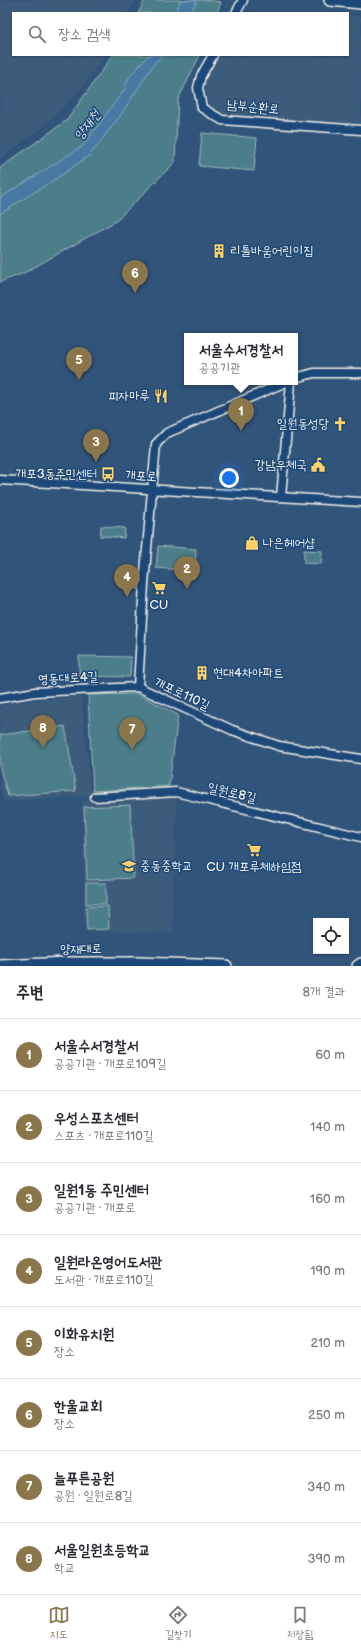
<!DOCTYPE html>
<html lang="ko">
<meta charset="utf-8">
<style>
:root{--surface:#fff;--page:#f2f2f3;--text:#2b2b33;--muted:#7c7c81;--line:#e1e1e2;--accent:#8a764a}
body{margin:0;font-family:"Balsamiq Sans","Poor Story",sans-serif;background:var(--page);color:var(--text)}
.controls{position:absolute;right:12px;bottom:12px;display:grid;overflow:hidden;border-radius:0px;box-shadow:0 1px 3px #0004}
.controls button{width:36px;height:36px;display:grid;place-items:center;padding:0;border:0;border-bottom:1px solid var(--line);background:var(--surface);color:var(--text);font:20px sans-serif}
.you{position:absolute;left:229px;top:478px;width:14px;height:14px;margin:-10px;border:3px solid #fff;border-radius:50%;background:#1a73e8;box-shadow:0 0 0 6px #1a73e833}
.badge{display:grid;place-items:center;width:26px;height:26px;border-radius:50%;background:var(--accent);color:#fff;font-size:13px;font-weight:700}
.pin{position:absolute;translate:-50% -33px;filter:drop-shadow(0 1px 2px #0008)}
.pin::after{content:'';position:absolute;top:21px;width:14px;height:12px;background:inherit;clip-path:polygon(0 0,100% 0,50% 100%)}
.popup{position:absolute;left:184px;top:333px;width:114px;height:52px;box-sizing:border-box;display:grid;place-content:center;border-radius:0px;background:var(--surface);filter:drop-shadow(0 1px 3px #0005);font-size:13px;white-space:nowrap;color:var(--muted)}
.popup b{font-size:15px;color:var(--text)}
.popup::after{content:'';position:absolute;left:50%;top:100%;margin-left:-8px;border:8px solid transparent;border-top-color:var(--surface)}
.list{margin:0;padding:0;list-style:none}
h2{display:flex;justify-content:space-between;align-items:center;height:52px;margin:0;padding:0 16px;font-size:17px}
h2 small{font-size:13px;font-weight:400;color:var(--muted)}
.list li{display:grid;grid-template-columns:26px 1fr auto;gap:12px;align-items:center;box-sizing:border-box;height:72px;padding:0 16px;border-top:1px solid var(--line)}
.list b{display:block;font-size:15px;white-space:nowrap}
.list p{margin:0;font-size:13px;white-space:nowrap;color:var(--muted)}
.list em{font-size:13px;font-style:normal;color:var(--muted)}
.icon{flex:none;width:22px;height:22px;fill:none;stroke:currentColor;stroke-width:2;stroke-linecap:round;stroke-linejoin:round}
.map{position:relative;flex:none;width:361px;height:966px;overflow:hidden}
.search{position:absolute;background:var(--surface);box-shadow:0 1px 3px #0004;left:12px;right:12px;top:12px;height:44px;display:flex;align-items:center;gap:10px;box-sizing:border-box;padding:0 14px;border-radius:0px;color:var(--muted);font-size:15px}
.sheet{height:628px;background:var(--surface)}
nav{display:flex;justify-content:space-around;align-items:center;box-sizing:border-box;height:56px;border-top:1px solid var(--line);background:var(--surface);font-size:11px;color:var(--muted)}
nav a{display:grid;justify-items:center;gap:2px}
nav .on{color:var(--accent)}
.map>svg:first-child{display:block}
.built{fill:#3d5c7b}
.green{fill:#4c7e8a;stroke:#a0b8b9}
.water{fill:#4679a3;stroke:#8ca9bf}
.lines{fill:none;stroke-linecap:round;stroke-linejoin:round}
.minor-casing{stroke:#f4f1e8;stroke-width:11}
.major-casing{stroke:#f4f1e8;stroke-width:14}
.minor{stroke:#1f4a7a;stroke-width:8}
.major{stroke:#1f4a7a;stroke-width:11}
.labels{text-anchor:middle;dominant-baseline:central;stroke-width:3;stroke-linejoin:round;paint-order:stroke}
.street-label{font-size:13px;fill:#f4f1e8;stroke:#1f4a7a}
.poi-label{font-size:13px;fill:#f4f1e8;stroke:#1f4a7a;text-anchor:start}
.water-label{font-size:14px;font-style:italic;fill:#dadfde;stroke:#1f4a7a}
</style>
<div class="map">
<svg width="361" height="966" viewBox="0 0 361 966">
<rect width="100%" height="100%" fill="#31547b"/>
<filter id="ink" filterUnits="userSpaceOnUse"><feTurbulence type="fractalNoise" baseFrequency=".025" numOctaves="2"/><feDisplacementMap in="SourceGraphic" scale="8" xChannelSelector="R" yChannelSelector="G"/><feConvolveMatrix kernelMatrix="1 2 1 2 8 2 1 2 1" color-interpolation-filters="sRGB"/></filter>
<g filter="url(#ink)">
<g class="built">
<path d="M 0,0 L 135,0 L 129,13 L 13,13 L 13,55 L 105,55 L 77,93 L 46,124 L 0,159 Z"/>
<path d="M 350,16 L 361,17 L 361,130 L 269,127 L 211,110 L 203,82 L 217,55 L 348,55 L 348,18 Z"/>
<path d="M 81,696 L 91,795 L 4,802 L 0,790 L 0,705 L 33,700 Z"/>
<path d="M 177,793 L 172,933 L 85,931 L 82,801 Z"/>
</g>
<g class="green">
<path d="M 145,0 L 205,0 L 221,2 L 217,13 L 138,13 Z"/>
<path d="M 113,55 L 200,55 L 178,100 L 175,162 L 116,221 L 24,273 L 0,282 L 0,168 L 67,120 Z"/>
<path d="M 202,133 L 257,138 L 254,171 L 199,166 Z"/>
<path d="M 101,526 L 125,528 L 124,538 L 100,536 Z"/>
<path d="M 158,546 L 196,549 L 195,571 L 156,568 Z"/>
<path d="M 304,550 L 322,551 L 321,564 L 304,563 Z"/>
<path d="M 79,656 L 131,657 L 130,677 L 79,676 Z"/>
<path d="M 138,694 L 178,715 L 169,786 L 93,791 L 88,695 Z"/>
<path d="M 65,726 L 76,791 L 8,796 L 0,768 L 0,735 Z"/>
<path d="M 130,805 L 134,878 L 87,880 L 84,807 Z"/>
<rect x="86" y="883" width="20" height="21"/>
<path d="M 108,906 L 109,929 L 87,930 L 86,907 Z"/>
</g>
<g class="water">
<path d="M 181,0 L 197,0 L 191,13 L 175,13 Z"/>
<path d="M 149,55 L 163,55 L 153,65 L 120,116 L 90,155 L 63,174 L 0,214 L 0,198 L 83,146 L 124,90 L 129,77 Z"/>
</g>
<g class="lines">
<defs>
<g id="minor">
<path d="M 236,13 L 243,0"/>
<path d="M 213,55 L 201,76 L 198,88 L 202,108 L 222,120 L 361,130"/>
<path d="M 295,378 L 314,373 L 361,373"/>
<path d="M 0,480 L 361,502"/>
<path d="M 281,497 L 291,382"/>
<path d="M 138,687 L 144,584 L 156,444 L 167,433 L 286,382"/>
<path d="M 0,698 L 35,692 L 138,687 L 232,730 L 279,746 L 361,759"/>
<path d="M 95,797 L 176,792 L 361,837"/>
</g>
<g id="major">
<path d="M 330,0 L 361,3"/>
<path d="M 0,966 L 67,963 L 138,963 L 226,966"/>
<path d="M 358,966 L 361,964"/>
</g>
</defs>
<use href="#minor" class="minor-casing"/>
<use href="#major" class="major-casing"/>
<use href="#minor" class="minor"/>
<use href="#major" class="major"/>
</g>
</g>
<defs>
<symbol id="building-bare" viewBox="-9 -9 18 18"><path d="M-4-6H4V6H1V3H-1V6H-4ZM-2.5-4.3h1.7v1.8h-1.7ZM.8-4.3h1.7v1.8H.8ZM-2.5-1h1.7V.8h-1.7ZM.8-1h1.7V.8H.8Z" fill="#ffd166" stroke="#1f4a7a" stroke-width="2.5" paint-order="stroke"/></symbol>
<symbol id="restaurant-bare" viewBox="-9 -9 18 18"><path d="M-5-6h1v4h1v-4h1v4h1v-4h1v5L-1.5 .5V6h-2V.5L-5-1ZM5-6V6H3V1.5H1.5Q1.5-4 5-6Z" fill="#ffd166" stroke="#1f4a7a" stroke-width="2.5" paint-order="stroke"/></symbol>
<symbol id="church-bare" viewBox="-9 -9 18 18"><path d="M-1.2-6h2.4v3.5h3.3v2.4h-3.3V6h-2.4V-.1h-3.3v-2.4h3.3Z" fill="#ffd166" stroke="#1f4a7a" stroke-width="2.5" paint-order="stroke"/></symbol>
<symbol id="civic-bare" viewBox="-9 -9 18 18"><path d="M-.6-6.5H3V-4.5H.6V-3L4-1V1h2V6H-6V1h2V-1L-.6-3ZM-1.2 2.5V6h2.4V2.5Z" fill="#ffd166" stroke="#1f4a7a" stroke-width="2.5" paint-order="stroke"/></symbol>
<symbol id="bus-bare" viewBox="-9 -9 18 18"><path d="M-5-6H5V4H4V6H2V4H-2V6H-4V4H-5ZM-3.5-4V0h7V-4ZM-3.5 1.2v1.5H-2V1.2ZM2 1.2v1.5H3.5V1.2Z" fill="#ffd166" stroke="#1f4a7a" stroke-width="2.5" paint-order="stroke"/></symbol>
<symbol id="shop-bare" viewBox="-9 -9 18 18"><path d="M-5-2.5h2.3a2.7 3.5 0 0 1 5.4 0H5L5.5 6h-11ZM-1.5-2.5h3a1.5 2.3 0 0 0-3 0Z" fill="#ffd166" stroke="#1f4a7a" stroke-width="2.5" paint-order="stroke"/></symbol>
<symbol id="supermarket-bare" viewBox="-9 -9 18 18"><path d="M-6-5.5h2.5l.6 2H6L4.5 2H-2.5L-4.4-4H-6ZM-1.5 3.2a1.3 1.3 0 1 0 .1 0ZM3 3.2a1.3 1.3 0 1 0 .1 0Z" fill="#ffd166" stroke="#1f4a7a" stroke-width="2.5" paint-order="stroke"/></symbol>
<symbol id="school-bare" viewBox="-9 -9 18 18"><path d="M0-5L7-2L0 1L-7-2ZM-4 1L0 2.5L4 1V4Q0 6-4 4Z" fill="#ffd166" stroke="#1f4a7a" stroke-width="2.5" paint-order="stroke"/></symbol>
</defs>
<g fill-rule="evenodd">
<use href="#building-bare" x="209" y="241" width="20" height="20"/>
<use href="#restaurant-bare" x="151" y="386" width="20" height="20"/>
<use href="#church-bare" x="330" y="414" width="20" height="20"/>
<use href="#civic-bare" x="308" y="455" width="20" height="20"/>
<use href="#bus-bare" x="98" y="464" width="20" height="20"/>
<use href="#shop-bare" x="242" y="533" width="20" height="20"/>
<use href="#supermarket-bare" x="149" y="578" width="20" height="20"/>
<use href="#building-bare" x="192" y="663" width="20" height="20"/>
<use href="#supermarket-bare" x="244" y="840" width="20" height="20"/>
<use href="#school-bare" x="119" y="856" width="20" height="20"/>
</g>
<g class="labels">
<g class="street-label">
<text transform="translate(253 107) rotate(6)">남부순환로</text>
<text transform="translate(141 476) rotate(4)">개포로</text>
<text transform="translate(68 678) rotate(-3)">영동대로4길</text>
<text transform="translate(182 694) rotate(25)">개포로110길</text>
<text transform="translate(232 793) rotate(13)">일원로8길</text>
<text transform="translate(81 949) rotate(-1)">양재대로</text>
</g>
<g class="poi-label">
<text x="230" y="251">리틀바움어린이집</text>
<text x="150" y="396" text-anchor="end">피자마루</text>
<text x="329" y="424" text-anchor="end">일원동성당</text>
<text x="307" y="465" text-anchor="end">강남우체국</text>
<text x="97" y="474" text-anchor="end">개포3동주민센터</text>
<text x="263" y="543">나은헤어샵</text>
<text x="159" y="605" text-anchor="middle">CU</text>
<text x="213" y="673">현대4차아파트</text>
<text x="140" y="866">중동중학교</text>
<text x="254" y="867" text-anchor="middle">CU 개포루체하임점</text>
</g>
<g class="water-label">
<text transform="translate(87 125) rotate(-52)">양재천</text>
</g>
</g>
</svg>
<div class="controls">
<button><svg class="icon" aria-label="locate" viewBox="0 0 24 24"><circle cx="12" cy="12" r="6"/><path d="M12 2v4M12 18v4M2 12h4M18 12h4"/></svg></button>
</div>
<div class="you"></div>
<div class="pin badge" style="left:241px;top:431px">1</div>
<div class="popup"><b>서울수서경찰서</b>공공기관</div>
<div class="pin badge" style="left:187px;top:589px">2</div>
<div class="pin badge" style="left:96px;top:462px">3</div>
<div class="pin badge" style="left:127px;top:597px">4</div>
<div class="pin badge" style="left:79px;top:380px">5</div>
<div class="pin badge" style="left:135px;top:293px">6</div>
<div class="pin badge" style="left:132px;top:750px">7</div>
<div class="pin badge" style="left:43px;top:748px">8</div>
<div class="search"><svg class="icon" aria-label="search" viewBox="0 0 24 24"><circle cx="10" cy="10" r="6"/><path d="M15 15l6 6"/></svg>장소 검색</div>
</div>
<section class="sheet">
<h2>주변<small>8개 결과</small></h2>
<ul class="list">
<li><span class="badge">1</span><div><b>서울수서경찰서</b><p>공공기관 · 개포로109길</p></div><em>60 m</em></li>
<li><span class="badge">2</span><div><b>우성스포츠센터</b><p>스포츠 · 개포로110길</p></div><em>140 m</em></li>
<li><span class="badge">3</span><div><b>일원1동 주민센터</b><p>공공기관 · 개포로</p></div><em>160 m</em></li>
<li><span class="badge">4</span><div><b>일원라온영어도서관</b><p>도서관 · 개포로110길</p></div><em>190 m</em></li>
<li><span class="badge">5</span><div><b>이화유치원</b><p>장소</p></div><em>210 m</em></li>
<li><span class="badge">6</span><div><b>한울교회</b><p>장소</p></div><em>250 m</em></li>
<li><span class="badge">7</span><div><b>늘푸른공원</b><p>공원 · 일원로8길</p></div><em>340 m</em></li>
<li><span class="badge">8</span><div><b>서울일원초등학교</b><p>학교</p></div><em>390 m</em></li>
</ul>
</section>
<nav>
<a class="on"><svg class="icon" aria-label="map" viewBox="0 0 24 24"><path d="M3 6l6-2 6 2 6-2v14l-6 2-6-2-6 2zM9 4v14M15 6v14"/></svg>지도</a>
<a><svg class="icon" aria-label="directions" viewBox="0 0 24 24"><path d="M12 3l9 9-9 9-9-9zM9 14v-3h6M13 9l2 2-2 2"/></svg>길찾기</a>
<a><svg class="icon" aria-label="saved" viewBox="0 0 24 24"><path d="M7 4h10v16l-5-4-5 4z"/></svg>저장됨</a>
</nav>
